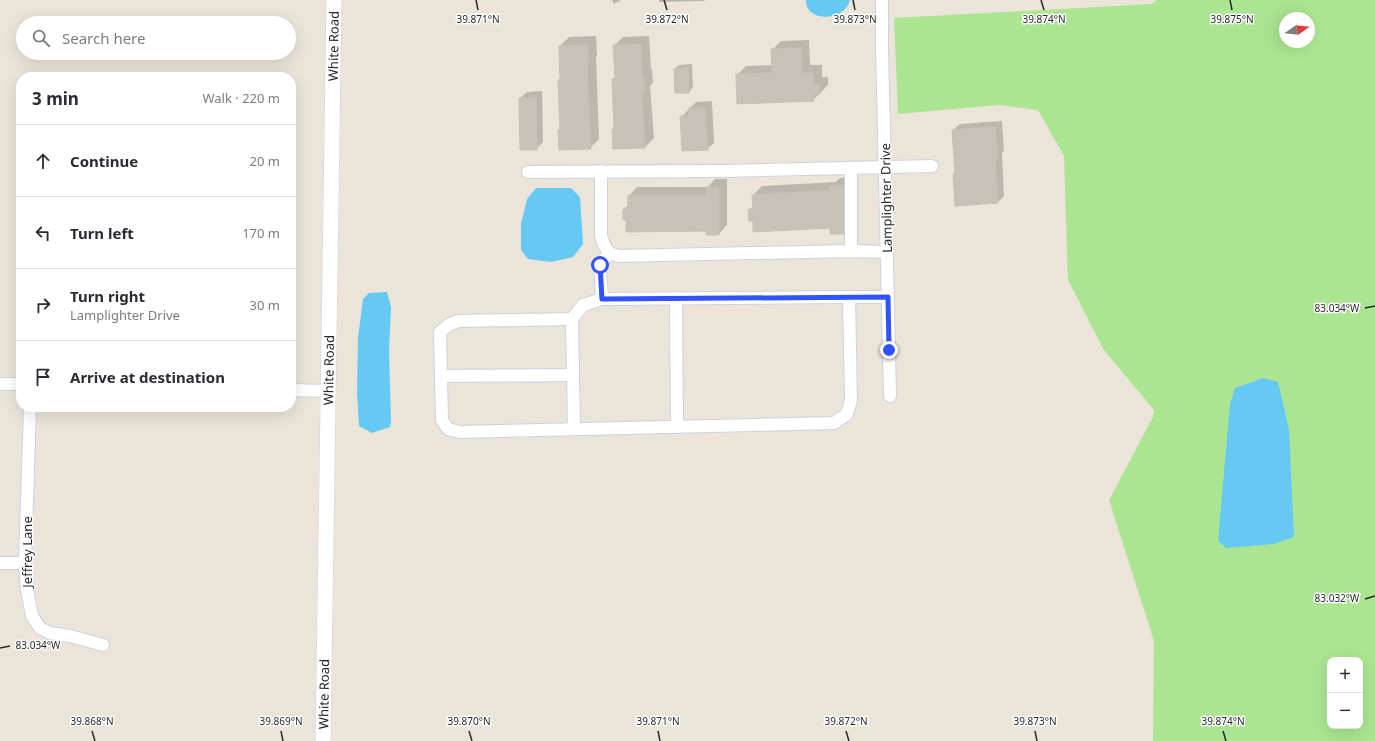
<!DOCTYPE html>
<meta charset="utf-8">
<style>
:root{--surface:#fff;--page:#f2f2f3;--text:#2b2b33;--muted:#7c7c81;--line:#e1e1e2}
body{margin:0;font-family:"Noto Sans",sans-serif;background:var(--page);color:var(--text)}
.controls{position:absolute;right:12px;bottom:12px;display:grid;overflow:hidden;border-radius:8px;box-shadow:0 4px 16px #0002}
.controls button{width:36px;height:36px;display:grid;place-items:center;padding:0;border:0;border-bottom:1px solid var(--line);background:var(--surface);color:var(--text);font:20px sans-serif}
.compass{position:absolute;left:1279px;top:12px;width:36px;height:36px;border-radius:50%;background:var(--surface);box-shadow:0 4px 16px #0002;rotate:76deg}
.stop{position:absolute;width:12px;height:12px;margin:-9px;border:3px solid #3251ff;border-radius:50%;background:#fff}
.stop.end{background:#3251ff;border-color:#fff;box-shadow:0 1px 4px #0008}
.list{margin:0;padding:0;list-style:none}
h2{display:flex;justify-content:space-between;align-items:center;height:52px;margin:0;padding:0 16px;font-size:17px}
h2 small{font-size:13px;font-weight:400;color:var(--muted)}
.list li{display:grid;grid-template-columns:26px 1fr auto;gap:12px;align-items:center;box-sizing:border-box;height:72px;padding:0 16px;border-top:1px solid var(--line)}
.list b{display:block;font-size:15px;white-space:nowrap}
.list p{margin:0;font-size:13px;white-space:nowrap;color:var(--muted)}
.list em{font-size:13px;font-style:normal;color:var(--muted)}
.icon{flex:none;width:22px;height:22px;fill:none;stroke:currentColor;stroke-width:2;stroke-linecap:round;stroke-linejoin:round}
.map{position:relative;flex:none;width:1375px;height:741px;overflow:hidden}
.search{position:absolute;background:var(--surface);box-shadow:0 4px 16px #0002;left:16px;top:16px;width:280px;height:44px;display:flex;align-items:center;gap:10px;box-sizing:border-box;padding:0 14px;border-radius:22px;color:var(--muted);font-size:15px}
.panel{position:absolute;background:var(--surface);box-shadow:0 4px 16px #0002;left:16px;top:72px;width:280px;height:340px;border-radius:16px}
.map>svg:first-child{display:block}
.green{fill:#abe592;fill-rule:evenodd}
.water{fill:#66c9f3}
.shadow{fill:#0003}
.building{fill:#c6c2b8;stroke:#c7c0b3}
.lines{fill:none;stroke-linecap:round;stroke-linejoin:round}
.minor-casing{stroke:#ced1e2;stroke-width:14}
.tertiary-casing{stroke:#ced1e2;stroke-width:16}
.minor{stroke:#fff;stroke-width:12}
.tertiary{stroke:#fff;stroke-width:15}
.route{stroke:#3251ff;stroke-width:5}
.ticks{fill:none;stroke:#282828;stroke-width:1.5}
.labels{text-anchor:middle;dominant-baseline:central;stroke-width:3;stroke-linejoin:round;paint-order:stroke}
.street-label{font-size:13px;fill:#282828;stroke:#fff}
.ticks-label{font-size:10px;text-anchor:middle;fill:#282828;stroke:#fff;stroke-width:3;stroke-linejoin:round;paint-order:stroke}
</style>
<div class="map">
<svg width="1375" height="741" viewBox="0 0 1375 741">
<rect width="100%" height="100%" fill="#ebe4d9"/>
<path class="green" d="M 1157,0 L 1375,0 L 1375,741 L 1153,741 L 1154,641 L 1109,500 L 1153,417 L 1154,410 L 1104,350 L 1068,280 L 1064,156 L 1038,110 L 999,105 L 898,114 L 894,18 L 1152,4 ZM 1285,18 L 1309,18 L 1309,42 L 1285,42 ZM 1330,660 L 1360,660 L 1360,726 L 1330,726 Z"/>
<g class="water">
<path d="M 806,0 L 850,0 C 844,23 805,22 806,0 Z"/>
<path d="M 536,188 L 571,188 L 580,197 L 583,244 L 573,257 L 551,262 L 528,259 L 521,250 L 521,224 L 527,199 Z"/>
<path d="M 387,292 L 391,307 L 389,351 L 391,422 L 390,427 L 372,433 L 359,426 L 357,393 L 358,337 L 363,299 L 369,293 Z"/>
<path d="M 1263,378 L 1278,382 L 1289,429 L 1294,537 L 1274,544 L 1226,548 L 1218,541 L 1230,404 L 1235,388 Z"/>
</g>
<g class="shadow">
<path d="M 612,0 L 621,0 L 614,4 Z"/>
<path d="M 659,0 L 705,0 L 704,1 L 659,2 Z"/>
<path d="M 596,36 L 597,56 L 596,57 L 599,139 L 590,148 L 559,130 L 561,128 L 559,80 L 561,78 L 560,46 L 569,37 Z"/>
<path d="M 649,36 L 651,69 L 652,69 L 653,83 L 650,86 L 654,138 L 645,147 L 613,130 L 615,128 L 613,79 L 616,76 L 614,46 L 623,37 Z"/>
<path d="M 809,40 L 810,65 L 822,65 L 822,77 L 828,77 L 828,85 L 813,100 L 737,75 L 746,66 L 773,65 L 772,50 L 781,41 Z"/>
<path d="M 692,64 L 693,87 L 689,92 L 675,69 L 679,65 Z"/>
<path d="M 542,91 L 543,142 L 536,149 L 520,98 L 527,92 Z"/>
<path d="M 712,101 L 714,143 L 707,149 L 681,117 L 688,110 L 690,110 L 690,108 L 696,102 Z"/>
<path d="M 1002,121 L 1004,151 L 1002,153 L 1004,196 L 998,202 L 954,175 L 956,172 L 953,130 L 960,124 Z"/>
<path d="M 852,177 L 852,224 L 843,233 L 831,226 L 754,219 L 749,210 L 754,205 L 753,195 L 762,186 L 836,182 L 840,178 Z"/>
<path d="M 715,179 L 727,179 L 727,225 L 719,234 L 707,230 L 627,219 L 624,209 L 629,204 L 629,196 L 637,187 L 708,187 Z"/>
</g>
<g class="building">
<path d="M 641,44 L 642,78 L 644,78 L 645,93 L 642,93 L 645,148 L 613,149 L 612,129 L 614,129 L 612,79 L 615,78 L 613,45 Z"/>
<path d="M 588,45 L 589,65 L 587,66 L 591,149 L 559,150 L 558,130 L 560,130 L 558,80 L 560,80 L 559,46 Z"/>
<path d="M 801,48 L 802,73 L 813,73 L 814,85 L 819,85 L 820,94 L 813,95 L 814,101 L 737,104 L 736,74 L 772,73 L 771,49 Z"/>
<path d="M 688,68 L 689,93 L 675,93 L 674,69 Z"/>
<path d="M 519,98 L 536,98 L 537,150 L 520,150 Z"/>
<path d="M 705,107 L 708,150 L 682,151 L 680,116 L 689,116 L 689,108 Z"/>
<path d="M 995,127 L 998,158 L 995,159 L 998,203 L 955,206 L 953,174 L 955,174 L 952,130 Z"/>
<path d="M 844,185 L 844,234 L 830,234 L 830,228 L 753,232 L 753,221 L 749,221 L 748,210 L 753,209 L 752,195 L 830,190 L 830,186 Z"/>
<path d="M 706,187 L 719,187 L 719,235 L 706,235 L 706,231 L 626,232 L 626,220 L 623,220 L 623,209 L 628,209 L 628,195 L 706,195 Z"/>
</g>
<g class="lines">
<defs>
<g id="minor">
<path d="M 882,0 L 882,47 L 890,396"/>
<path d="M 851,168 L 851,251"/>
<path d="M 601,171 L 601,236 L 604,245 L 609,253 L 618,256 L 851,251 L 887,252"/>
<path d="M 528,172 L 724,171 L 932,166"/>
<path d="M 609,253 L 600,265 L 602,299 L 583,305 L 572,319 L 459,321 L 450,324 L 440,332 L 442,420 L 448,429 L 460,432 L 834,423 L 847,414 L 851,400 L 849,297 L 888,297"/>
<path d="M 676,298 L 677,426"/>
<path d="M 602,299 L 849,297"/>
<path d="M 572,319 L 574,429"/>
<path d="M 441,376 L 573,375"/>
<path d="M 0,384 L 21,384"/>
<path d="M 291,390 L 328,391"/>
<path d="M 30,407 L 25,563 L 27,590 L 32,616 L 40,628 L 50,633 L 70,636 L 103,645"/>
<path d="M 0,563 L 25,563"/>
</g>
<g id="tertiary">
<path id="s1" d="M 323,741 L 334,0"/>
</g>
</defs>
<use href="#minor" class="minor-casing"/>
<use href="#tertiary" class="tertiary-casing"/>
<use href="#minor" class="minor"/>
<use href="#tertiary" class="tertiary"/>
</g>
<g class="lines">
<path class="route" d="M 600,265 L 602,299 L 888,297 L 889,350"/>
</g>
<path class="ticks" d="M 476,0 L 478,10M 664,0 L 667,10M 853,0 L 855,10M 1041,0 L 1044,10M 1230,0 L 1232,10M 1365,308 L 1375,306M 1365,599 L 1375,596M 0,648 L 10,646M 92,731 L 95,741M 281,731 L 283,741M 469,731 L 472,741M 658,731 L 660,741M 846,731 L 849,741M 1035,731 L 1037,741M 1223,731 L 1226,741"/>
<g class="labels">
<g class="street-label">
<text stroke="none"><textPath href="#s1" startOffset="695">White Road</textPath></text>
<text transform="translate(886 198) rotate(-91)">Lamplighter Drive</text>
<text stroke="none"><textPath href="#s1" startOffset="371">White Road</textPath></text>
<text transform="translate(27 552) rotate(-90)">Jeffrey Lane</text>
<text stroke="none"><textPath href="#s1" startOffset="47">White Road</textPath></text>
</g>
</g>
<g class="ticks-label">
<text x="478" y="23">39.871°N</text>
<text x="667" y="23">39.872°N</text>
<text x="855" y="23">39.873°N</text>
<text x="1044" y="23">39.874°N</text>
<text x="1232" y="23">39.875°N</text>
<text x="1337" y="312">83.034°W</text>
<text x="1337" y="602">83.032°W</text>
<text x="38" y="649">83.034°W</text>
<text x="92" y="725">39.868°N</text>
<text x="281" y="725">39.869°N</text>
<text x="469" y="725">39.870°N</text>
<text x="658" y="725">39.871°N</text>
<text x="846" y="725">39.872°N</text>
<text x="1035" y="725">39.873°N</text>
<text x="1223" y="725">39.874°N</text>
</g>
</svg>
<div class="controls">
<button>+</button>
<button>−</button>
</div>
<svg class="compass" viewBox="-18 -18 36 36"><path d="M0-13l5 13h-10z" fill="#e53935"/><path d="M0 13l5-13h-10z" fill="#7c7c81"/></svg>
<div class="stop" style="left:600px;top:265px"></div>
<div class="stop end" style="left:889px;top:350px"></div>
<div class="search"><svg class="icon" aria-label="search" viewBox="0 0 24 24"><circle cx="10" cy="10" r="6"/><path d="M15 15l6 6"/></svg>Search here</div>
<section class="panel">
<h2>3 min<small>Walk · 220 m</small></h2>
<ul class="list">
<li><svg class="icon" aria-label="ahead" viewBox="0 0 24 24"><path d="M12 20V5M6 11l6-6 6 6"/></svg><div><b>Continue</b></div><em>20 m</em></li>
<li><svg class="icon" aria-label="left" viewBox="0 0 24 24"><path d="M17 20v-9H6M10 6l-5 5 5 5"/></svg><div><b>Turn left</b></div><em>170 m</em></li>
<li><svg class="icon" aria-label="right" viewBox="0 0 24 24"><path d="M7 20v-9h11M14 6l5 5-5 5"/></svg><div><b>Turn right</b><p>Lamplighter Drive</p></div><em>30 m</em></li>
<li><svg class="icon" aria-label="arrive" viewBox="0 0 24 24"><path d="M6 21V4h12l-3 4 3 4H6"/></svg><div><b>Arrive at destination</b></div></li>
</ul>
</section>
</div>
